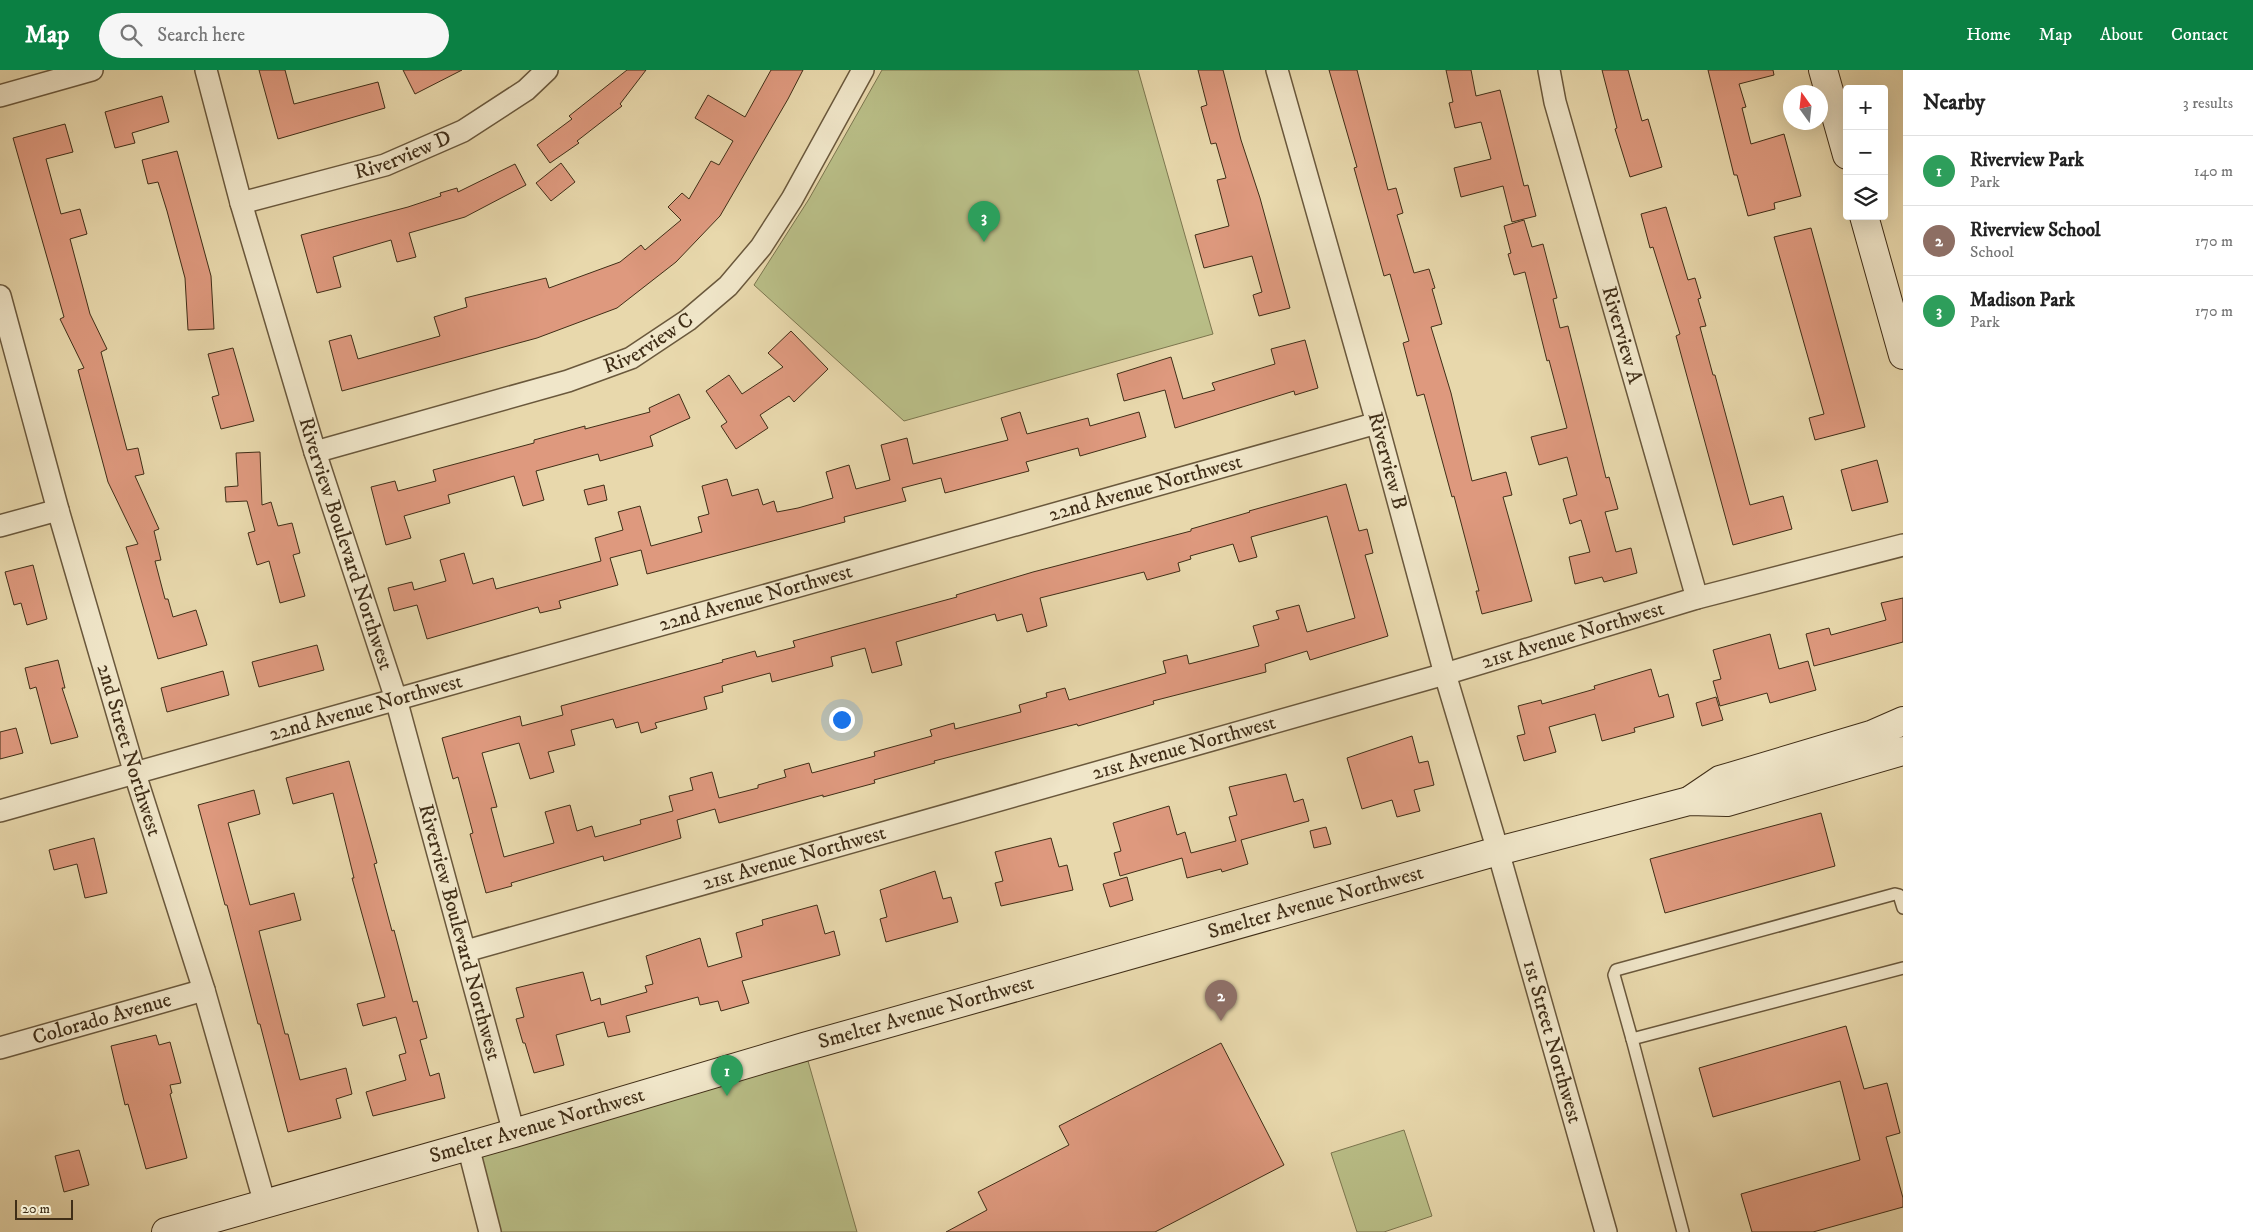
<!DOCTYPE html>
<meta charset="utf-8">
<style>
:root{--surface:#fff;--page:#f6f6f6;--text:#222;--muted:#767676;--line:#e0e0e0;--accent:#0b8043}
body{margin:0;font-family:"IM FELL DW Pica",serif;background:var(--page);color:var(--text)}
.controls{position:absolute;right:15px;top:15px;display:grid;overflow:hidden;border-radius:5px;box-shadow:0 5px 20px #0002}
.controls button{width:45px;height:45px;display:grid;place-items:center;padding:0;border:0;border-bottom:1px solid var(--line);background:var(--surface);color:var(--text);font:25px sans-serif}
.compass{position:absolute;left:1783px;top:15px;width:45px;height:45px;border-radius:50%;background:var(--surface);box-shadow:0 5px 20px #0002;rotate:345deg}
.scale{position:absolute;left:15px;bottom:12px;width:58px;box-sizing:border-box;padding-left:5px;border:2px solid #402e17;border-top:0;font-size:14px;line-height:18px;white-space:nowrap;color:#402e17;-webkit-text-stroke:4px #f0e6c9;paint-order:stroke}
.you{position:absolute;left:841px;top:649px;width:18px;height:18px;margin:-12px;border:4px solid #fff;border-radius:50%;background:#1a73e8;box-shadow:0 0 0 8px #1a73e833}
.badge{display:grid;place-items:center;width:32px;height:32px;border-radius:50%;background:var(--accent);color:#fff;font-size:16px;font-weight:700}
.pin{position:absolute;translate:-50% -41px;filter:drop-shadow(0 1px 2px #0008)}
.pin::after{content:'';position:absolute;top:26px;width:18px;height:15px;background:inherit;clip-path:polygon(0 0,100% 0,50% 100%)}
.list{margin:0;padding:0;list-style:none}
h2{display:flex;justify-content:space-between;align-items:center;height:65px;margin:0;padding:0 20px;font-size:21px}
h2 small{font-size:16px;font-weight:400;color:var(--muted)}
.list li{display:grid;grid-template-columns:32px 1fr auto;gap:15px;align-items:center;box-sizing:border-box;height:70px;padding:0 20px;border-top:1px solid var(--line)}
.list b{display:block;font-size:19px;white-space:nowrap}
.list p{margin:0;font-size:16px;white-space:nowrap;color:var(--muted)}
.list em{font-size:16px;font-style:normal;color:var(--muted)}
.icon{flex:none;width:28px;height:28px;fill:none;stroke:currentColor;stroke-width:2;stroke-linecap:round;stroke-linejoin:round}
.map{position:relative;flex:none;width:1903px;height:1162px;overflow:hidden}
header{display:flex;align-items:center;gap:30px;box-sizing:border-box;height:70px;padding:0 25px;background:var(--accent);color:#fff}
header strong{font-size:24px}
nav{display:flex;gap:28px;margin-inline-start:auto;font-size:18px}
.search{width:350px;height:45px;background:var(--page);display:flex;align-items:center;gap:12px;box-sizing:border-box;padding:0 18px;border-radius:28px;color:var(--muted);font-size:19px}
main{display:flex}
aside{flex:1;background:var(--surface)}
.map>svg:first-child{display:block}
.green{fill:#b9be87;stroke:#7c764f}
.building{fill:#de997e;stroke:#402e17;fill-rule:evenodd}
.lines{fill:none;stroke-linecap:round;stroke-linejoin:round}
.lane-casing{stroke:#6a583c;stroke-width:14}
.street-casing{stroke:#6a583c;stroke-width:24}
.secondary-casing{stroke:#402e17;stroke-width:30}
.lane{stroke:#f0e6c9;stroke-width:11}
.street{stroke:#f0e6c9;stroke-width:21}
.secondary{stroke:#f0e6c9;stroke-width:28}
.labels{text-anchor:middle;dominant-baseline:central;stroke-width:4;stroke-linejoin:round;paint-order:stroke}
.street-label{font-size:21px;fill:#402e17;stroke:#f0e6c9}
</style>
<header>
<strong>Map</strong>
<div class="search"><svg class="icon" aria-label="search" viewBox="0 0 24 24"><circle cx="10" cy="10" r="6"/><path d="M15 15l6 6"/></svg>Search here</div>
<nav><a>Home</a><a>Map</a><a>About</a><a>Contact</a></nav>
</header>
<main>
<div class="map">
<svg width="1903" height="1162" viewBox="0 0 1903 1162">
<rect width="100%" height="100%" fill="#e8d8ac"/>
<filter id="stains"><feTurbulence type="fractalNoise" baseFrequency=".004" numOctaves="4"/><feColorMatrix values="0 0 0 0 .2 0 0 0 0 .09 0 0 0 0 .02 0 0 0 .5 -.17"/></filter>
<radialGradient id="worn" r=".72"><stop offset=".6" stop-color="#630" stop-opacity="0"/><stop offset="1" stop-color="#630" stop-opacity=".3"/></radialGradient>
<g class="green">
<path d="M 882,0 L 1138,0 L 1213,264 L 904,351 L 754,215 L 809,129 Z"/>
<path d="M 804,977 L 857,1162 L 491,1162 L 468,1076 Z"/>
<path d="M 1404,1060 L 1432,1146 L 1384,1162 L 1357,1162 L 1331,1083 Z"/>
</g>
<g class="building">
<path d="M 259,0 L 285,0 L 294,34 L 378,12 L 385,38 L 278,69 Z"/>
<path d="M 403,0 L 462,0 L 415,24 Z"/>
<path d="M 627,0 L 646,0 L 620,34 L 622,36 L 577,71 L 579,73 L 550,93 L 537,75 L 572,49 L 569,46 Z"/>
<path d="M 771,0 L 803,0 L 788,29 L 720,146 L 676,192 L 617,238 L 537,268 L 342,321 L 329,271 L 351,265 L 358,289 L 440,266 L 434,247 L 467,237 L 465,228 L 546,208 L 549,218 L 620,192 L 641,175 L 645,180 L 681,150 L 668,137 L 682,123 L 689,129 L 711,91 L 719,95 L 733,71 L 695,48 L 708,25 L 745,47 Z"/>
<path d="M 1198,0 L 1223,0 L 1241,70 L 1260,128 L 1290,238 L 1259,246 L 1253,225 L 1262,222 L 1252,186 L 1204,198 L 1195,165 L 1229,156 L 1217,110 L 1226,108 L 1216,73 L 1211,74 L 1201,37 L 1207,35 Z"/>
<path d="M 1329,0 L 1357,0 L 1388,120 L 1396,118 L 1403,143 L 1397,145 L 1414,203 L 1429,199 L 1435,218 L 1432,219 L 1442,254 L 1431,257 L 1451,323 L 1472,411 L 1506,402 L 1512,425 L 1503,427 L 1532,531 L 1482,544 L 1476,521 L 1479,521 L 1454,426 L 1452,427 L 1424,324 L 1417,326 L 1403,273 L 1409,271 L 1390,204 L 1384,206 L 1354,98 L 1357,97 Z"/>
<path d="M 1446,0 L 1471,0 L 1476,26 L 1500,20 L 1524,116 L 1528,115 L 1536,146 L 1512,152 L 1503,116 L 1461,127 L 1454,98 L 1491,89 L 1481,52 L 1455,58 L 1449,33 L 1453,32 Z"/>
<path d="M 1602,0 L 1628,0 L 1642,51 L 1648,49 L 1662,97 L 1630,107 L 1615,59 L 1617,58 Z"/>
<path d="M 1708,0 L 1773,0 L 1774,5 L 1739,14 L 1746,37 L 1742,38 L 1751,74 L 1784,64 L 1801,126 L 1774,133 L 1775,139 L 1748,146 L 1737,105 L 1734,105 Z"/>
<path d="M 162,26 L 169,52 L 132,63 L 135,73 L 115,78 L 105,42 Z"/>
<path d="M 65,54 L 73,82 L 46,89 L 61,144 L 80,139 L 87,164 L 70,169 L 90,244 L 107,279 L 101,282 L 127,380 L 138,378 L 144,404 L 135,406 L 159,459 L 154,461 L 161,490 L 155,491 L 165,529 L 168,529 L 173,547 L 196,540 L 207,575 L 158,589 L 126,477 L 138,474 L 108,412 L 78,300 L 84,298 L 60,249 L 64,247 L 13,68 Z"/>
<path d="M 177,81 L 211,206 L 214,259 L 188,260 L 185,208 L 167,141 L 158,112 L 148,114 L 142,90 Z"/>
<path d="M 561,93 L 575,112 L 551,131 L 536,113 Z"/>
<path d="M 515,94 L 526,115 L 465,147 L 409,163 L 416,187 L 397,192 L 391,170 L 333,187 L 341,217 L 317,223 L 301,165 L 408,137 L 441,126 L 440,123 L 457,118 L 458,122 Z"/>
<path d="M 1666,137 L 1688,210 L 1695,208 L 1701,228 L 1698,229 L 1706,256 L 1700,257 L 1713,305 L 1715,305 L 1750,435 L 1783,426 L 1792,459 L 1733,475 L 1676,266 L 1680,264 L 1653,177 L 1650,178 L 1641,144 Z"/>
<path d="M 1524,150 L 1532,177 L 1543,174 L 1557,228 L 1553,229 L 1560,258 L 1568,256 L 1606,408 L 1609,407 L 1618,439 L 1605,442 L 1616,482 L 1631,478 L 1637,503 L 1604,512 L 1602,507 L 1575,514 L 1569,487 L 1590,482 L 1581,450 L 1570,454 L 1563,429 L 1577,425 L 1567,387 L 1539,395 L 1531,367 L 1567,358 L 1549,290 L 1547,291 L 1525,202 L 1514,205 L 1508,184 L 1511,183 L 1504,156 Z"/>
<path d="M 1811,158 L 1865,357 L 1815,370 L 1809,348 L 1824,344 L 1774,167 Z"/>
<path d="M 791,261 L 828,299 L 794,332 L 789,326 L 760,345 L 768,358 L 736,379 L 721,356 L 727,352 L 706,321 L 729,305 L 742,324 L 783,297 L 768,283 Z"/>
<path d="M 1305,270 L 1318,318 L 1295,325 L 1294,321 L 1175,358 L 1165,320 L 1124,331 L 1117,304 L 1171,287 L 1183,329 L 1215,320 L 1212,313 L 1275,294 L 1271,279 Z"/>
<path d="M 233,278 L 254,351 L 221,359 L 212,327 L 219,325 L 208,284 Z"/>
<path d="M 679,324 L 690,348 L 650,366 L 653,376 L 600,391 L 598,384 L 536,401 L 544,430 L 523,436 L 514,406 L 448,425 L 450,433 L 404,446 L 411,468 L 386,475 L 371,417 L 395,411 L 398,421 L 436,411 L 433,400 L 534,373 L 534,370 L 585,356 L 585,359 L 650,342 L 649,338 Z"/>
<path d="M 1020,342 L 1027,364 L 1088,348 L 1090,356 L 1139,342 L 1146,367 L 1080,386 L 1078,378 L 1026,392 L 1029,401 L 945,423 L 941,408 L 902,418 L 906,431 L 844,447 L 845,452 L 647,504 L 641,480 L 610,488 L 618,515 L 559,531 L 561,538 L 540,543 L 538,537 L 427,569 L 417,535 L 394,541 L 388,518 L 412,512 L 414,520 L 446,511 L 440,490 L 464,483 L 473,514 L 493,508 L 496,519 L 601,491 L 595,468 L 623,460 L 618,442 L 640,436 L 651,476 L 702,462 L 698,447 L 709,444 L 702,416 L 727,409 L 732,426 L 758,419 L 763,435 L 774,431 L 777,442 L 798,438 L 833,428 L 826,402 L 849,395 L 856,419 L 890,410 L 881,375 L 907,368 L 913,394 L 1008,370 L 1001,348 Z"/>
<path d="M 260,382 L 262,435 L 271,432 L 278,456 L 292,453 L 300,483 L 293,485 L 305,526 L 280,533 L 269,491 L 257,495 L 248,463 L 255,461 L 247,431 L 226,432 L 225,417 L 238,416 L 236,383 Z"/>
<path d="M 1877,390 L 1888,432 L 1852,441 L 1841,400 Z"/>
<path d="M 1346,414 L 1359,461 L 1367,459 L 1373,483 L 1365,485 L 1388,566 L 1310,590 L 1307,581 L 1265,594 L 1266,602 L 1153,631 L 1154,634 L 1078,656 L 1077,654 L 934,691 L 935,693 L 874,710 L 875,713 L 823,727 L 823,725 L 719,753 L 715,739 L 677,750 L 681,768 L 604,791 L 603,786 L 511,813 L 512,816 L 486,823 L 470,764 L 473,763 L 458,707 L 453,709 L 442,668 L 520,646 L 522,656 L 563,645 L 561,636 L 723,592 L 722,590 L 755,581 L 757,587 L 795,577 L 793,571 L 957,527 L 956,525 L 1033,502 L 1191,461 L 1191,459 L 1250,442 L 1249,441 ZM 1327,446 L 1355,548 L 1307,562 L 1299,535 L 1276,541 L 1279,549 L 1253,556 L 1259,576 L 1189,594 L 1187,585 L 1163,591 L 1166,603 L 1069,630 L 1065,618 L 1046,623 L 1047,627 L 1019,635 L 1021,642 L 955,659 L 954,653 L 930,660 L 932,666 L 874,682 L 875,686 L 812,703 L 809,693 L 784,700 L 786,707 L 758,715 L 758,718 L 719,728 L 712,702 L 690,708 L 693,720 L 669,726 L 673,741 L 640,750 L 641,754 L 595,767 L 592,756 L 577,761 L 570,735 L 545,742 L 554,773 L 504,787 L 491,738 L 497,737 L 482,683 L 519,673 L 530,709 L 554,702 L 548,682 L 575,675 L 571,660 L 613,649 L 616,658 L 638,652 L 641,663 L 657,658 L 655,653 L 707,639 L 704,627 L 723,622 L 722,616 L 770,603 L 772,612 L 833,596 L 831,587 L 865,578 L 872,603 L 902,595 L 896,572 L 995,544 L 997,551 L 1022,544 L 1027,562 L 1047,556 L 1040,528 L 1144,502 L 1147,510 L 1180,501 L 1178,493 L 1191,489 L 1190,486 L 1233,474 L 1239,492 L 1257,487 L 1251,467 Z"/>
<path d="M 604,415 L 607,430 L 588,435 L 584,420 Z"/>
<path d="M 33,495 L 47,549 L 27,555 L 21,533 L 14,535 L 5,502 Z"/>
<path d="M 1903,528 L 1903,572 L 1814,596 L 1806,564 L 1829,558 L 1831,565 L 1886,550 L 1881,533 Z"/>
<path d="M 1770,564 L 1779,599 L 1808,591 L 1816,620 L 1770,633 L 1767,623 L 1720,636 L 1713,611 L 1721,609 L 1713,580 Z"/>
<path d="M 317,575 L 324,600 L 259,617 L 252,592 Z"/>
<path d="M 58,590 L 65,618 L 62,618 L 78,667 L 51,674 L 36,617 L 30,619 L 25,598 Z"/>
<path d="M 1651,599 L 1659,627 L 1668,624 L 1674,647 L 1634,658 L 1635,662 L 1602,671 L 1595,644 L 1549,657 L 1556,682 L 1524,691 L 1517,666 L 1525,664 L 1518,636 L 1541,630 L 1542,634 L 1595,619 L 1594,616 Z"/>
<path d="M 223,601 L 229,625 L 167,642 L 161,618 Z"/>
<path d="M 1716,627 L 1723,650 L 1702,656 L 1696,633 Z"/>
<path d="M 16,658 L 23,683 L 0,689 L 0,662 Z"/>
<path d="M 1412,666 L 1419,693 L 1428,691 L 1434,715 L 1414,720 L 1420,741 L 1397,747 L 1392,730 L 1362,739 L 1347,688 Z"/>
<path d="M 349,691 L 377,793 L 374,794 L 392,861 L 394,860 L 413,932 L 417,931 L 427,968 L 420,970 L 430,1006 L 439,1003 L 445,1028 L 373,1046 L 366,1022 L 406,1010 L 399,985 L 406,983 L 396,947 L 363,956 L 357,934 L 385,927 L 352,808 L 354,808 L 333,723 L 293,734 L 286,708 Z"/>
<path d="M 1286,704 L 1294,732 L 1303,729 L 1309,751 L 1241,770 L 1248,794 L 1222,802 L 1221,799 L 1187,808 L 1182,788 L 1120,806 L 1114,783 L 1121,781 L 1113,753 L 1169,736 L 1177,765 L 1185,762 L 1191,783 L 1236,771 L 1229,747 L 1237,745 L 1229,717 Z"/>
<path d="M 254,720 L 260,744 L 228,753 L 250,835 L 294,823 L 301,850 L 259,861 L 285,964 L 288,964 L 300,1010 L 346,998 L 352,1024 L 336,1029 L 341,1048 L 288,1062 L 260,954 L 258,954 L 227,835 L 225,835 L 198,735 Z"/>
<path d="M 1821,743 L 1835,796 L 1665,843 L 1650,789 Z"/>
<path d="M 1326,757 L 1331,774 L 1314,778 L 1310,761 Z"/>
<path d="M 94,768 L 107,823 L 85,828 L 77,794 L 54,800 L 49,780 Z"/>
<path d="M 1051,768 L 1059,797 L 1067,795 L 1073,820 L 1001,836 L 995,813 L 1003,811 L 995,782 Z"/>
<path d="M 935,801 L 943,829 L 951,827 L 958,852 L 886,872 L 880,849 L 887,847 L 880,820 Z"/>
<path d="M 1127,807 L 1133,830 L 1110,837 L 1103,814 Z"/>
<path d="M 817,835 L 825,864 L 834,861 L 840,885 L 742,911 L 749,933 L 721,941 L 718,931 L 700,935 L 698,927 L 626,946 L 630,962 L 608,967 L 604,952 L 556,965 L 564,995 L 534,1003 L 525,973 L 523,973 L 516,949 L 524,947 L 516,918 L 583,902 L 591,931 L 600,928 L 601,935 L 647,922 L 645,916 L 653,914 L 646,886 L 700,868 L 708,897 L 742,887 L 736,863 L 763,855 L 762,850 Z"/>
<path d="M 1846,956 L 1864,1019 L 1887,1013 L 1900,1063 L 1886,1067 L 1903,1128 L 1903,1137 L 1813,1162 L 1752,1162 L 1741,1124 L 1860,1090 L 1840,1011 L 1713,1047 L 1699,998 Z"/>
<path d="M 156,965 L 159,975 L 170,972 L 181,1013 L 170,1015 L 172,1023 L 170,1024 L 187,1088 L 146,1099 L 128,1034 L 125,1035 L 111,976 Z"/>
<path d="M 1221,973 L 1284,1095 L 1155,1162 L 946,1162 L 987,1140 L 978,1122 L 1069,1075 L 1059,1056 Z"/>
<path d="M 79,1080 L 89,1115 L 64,1122 L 55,1086 Z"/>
</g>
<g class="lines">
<defs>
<g id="lane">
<path d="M 1632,969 L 1614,905 L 1616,900 L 1895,824 L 1899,825 L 1903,838"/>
<path d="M 1683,1162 L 1632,969 L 1903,898"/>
</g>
<g id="street">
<path id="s1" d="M 206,0 L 241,133 L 315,382 L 396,629 L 514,1063"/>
<path id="s2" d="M 1277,0 L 1377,353 L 1445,604 L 1498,781 L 1606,1162"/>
<path id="s3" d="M 1549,0 L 1555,32 L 1697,528"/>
<path d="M 0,26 L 92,0"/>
<path id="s4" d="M 241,133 L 385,95 L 463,61 L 526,20 L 547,0"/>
<path id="s5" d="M 0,226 L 58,440 L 135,704 L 204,920 L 265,1134"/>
<path id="s6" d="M 315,382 L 568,311 L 631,288 L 688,250 L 728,216 L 761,177 L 792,129 L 863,0"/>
<path d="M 0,456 L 58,440"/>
<path id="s7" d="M 0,741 L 1377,353"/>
<path id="s8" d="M 466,881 L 1445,604 L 1697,528 L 1903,475"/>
<path id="s9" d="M 0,978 L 204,920"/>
<path d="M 468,1076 L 490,1162"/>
</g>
<g id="secondary">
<path d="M 1823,0 L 1847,85"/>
<path d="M 1864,146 L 1903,285"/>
<path d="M 1689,731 L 1720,710 L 1871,665 L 1903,651"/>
<path id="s10" d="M 166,1162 L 514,1063 L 804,977 L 1498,781 L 1689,731 L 1727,732 L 1903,681"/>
</g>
</defs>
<use href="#lane" class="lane-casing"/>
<use href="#street" class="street-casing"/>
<use href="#secondary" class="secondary-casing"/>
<use href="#lane" class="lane"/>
<use href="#street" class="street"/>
<use href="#secondary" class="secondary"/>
</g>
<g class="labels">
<g class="street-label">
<text stroke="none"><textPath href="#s4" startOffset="169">Riverview D</textPath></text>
<text stroke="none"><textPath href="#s3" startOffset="275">Riverview A</textPath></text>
<text stroke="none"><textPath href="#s6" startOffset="352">Riverview C</textPath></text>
<text stroke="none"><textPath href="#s2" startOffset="406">Riverview B</textPath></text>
<text stroke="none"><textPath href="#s7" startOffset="1190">22nd Avenue Northwest</textPath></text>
<text stroke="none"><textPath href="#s1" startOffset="494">Riverview Boulevard Northwest</textPath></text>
<text stroke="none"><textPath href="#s7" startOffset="785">22nd Avenue Northwest</textPath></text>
<text stroke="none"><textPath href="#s8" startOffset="1151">21st Avenue Northwest</textPath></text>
<text stroke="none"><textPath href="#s7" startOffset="380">22nd Avenue Northwest</textPath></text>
<text stroke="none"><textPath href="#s8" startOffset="746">21st Avenue Northwest</textPath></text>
<text stroke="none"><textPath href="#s5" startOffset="472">2nd Street Northwest</textPath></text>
<text stroke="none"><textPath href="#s8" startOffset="341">21st Avenue Northwest</textPath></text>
<text stroke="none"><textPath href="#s10" startOffset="1196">Smelter Avenue Northwest</textPath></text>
<text stroke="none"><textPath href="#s1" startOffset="899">Riverview Boulevard Northwest</textPath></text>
<text stroke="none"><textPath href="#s10" startOffset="791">Smelter Avenue Northwest</textPath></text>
<text stroke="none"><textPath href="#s9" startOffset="106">Colorado Avenue</textPath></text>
<text stroke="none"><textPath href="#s2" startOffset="1010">1st Street Northwest</textPath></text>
<text stroke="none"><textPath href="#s10" startOffset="386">Smelter Avenue Northwest</textPath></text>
</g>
</g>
<rect width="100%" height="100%" filter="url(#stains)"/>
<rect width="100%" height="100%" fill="url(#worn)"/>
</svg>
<div class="controls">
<button>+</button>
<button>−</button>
<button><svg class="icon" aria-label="layers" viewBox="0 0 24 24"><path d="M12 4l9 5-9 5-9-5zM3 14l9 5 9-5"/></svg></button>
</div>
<svg class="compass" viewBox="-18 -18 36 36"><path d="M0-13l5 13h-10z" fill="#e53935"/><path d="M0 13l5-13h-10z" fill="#767676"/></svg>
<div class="scale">20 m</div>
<div class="you"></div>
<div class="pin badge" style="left:727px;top:1026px;background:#2e9e5b">1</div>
<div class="pin badge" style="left:1221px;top:951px;background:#8d6e63">2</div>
<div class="pin badge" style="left:984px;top:172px;background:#2e9e5b">3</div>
</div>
<aside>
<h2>Nearby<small>3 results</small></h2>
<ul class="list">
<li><span class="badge" style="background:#2e9e5b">1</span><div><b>Riverview Park</b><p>Park</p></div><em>140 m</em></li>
<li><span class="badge" style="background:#8d6e63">2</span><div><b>Riverview School</b><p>School</p></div><em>170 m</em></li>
<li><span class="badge" style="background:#2e9e5b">3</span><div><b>Madison Park</b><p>Park</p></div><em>170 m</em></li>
</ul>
</aside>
</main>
